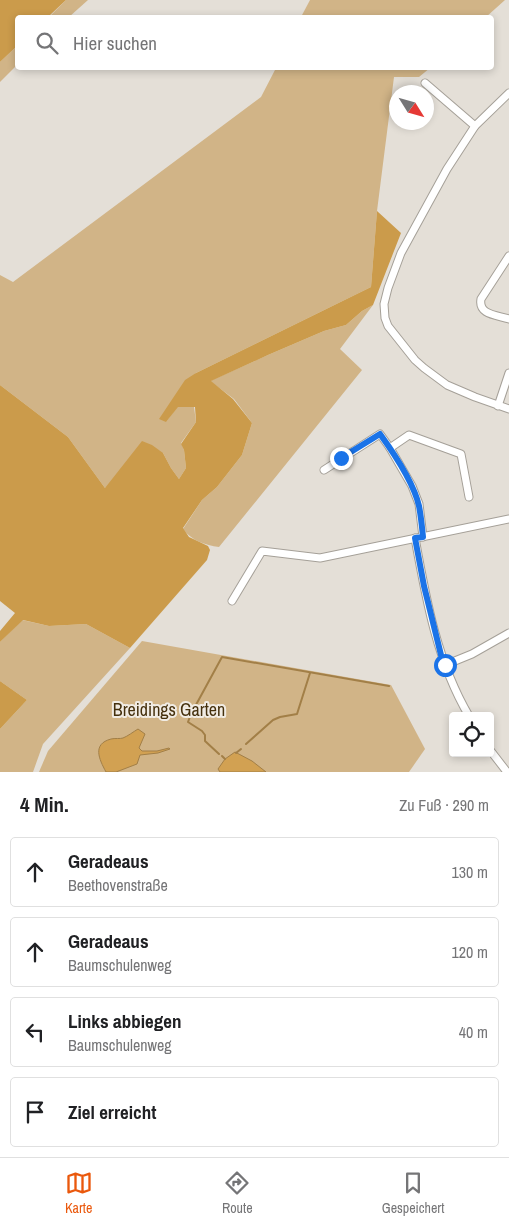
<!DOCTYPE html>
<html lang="de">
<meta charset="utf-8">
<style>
:root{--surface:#fff;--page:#f6f6f6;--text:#202124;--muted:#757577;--line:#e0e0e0;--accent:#ea580c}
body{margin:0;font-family:"Archivo Narrow",sans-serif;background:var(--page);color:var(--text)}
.controls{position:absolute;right:15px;bottom:15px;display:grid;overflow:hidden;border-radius:5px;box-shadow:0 2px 8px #0003}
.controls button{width:45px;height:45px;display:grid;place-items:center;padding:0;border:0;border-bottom:1px solid var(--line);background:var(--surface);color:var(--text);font:25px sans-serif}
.compass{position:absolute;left:389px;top:85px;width:45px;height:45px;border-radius:50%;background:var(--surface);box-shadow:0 2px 8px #0003;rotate:127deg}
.stop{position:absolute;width:15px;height:15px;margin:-11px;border:4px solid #1a73e8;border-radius:50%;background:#fff}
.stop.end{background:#1a73e8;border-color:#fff;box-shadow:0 1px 5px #0008}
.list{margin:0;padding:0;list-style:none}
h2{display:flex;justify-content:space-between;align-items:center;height:65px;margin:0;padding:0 20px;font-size:21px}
h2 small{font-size:16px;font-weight:400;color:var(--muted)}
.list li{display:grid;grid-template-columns:32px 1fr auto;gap:15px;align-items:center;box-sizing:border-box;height:70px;margin:0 10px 10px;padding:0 10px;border:1px solid var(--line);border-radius:5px}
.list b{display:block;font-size:19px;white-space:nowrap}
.list p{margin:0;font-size:16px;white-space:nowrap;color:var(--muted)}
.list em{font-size:16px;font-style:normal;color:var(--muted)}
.icon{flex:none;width:28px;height:28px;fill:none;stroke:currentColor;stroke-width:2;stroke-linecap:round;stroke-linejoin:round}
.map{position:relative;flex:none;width:509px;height:772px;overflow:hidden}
.search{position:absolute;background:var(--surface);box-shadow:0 2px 8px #0003;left:15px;right:15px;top:15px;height:55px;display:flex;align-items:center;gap:12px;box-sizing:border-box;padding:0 18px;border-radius:5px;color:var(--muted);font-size:19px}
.sheet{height:385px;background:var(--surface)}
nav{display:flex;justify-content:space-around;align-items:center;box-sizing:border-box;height:70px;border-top:1px solid var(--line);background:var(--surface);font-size:14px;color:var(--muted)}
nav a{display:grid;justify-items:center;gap:2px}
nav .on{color:var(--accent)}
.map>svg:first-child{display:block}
.green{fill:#d1b487}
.forest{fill:#cb9b4b}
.water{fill:#d2a152;stroke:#a27f47}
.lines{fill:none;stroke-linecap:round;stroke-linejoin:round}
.stream{stroke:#a27f47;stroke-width:2}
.minor-casing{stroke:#a5a098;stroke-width:9}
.minor{stroke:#fff;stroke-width:7}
.route{stroke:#1a73e8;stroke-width:6}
.labels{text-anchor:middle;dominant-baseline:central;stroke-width:4;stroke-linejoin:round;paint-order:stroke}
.park-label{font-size:18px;fill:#45300d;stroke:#f1ece4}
</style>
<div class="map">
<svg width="509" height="772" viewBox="0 0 509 772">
<rect width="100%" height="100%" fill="#e4dfd7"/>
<g class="green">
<path d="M 66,0 L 88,0 L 69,17 L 48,18 Z"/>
<path d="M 310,0 L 505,0 L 486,17 L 301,17 Z"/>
<path d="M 17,46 L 17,65 L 0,82 L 0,62 Z"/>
<path d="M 276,68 L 430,68 L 419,77 L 394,77 L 377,211 L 371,287 L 196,373 L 166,422 L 177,407 L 194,407 L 196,422 L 181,443 L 184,450 L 186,468 L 179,479 L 171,468 L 163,453 L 105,488 L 68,437 L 0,385 L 0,275 L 13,282 L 261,97 Z"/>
<path d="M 373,305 L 340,349 L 362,370 L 219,547 C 205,545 192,541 183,529 L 202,500 L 217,487 L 242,455 L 252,423 L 234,399 L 210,381 L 268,355 L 324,331 L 346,325 L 362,311 Z"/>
<path d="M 22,620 L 49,626 L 86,624 L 130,648 L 43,744 L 33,772 L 0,772 L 0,729 L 27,700 L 0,681 L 0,642 Z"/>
<path d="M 142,641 L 391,685 L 425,749 L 409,772 L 39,772 L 48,751 Z"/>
</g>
<g class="forest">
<path d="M 0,0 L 66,0 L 48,17 L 18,18 L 17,46 L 0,62 Z"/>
<path d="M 377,211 L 401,233 L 373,305 L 362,311 L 346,325 L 324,331 L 268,355 L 211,381 L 233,399 L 252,423 L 242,455 L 217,487 L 202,500 L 183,528 L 189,537 L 208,546 L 210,550 L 207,560 L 130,648 L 86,624 L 49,626 L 23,620 L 0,642 L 0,631 L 15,613 L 0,601 L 0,385 L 68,437 L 105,488 L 142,441 L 152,445 L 163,453 L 171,468 L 179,479 L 186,468 L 184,450 L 181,444 L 196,422 L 195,407 L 178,407 L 166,422 L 159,419 L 185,380 L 196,373 L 371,287 Z"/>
<path d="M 0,681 L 27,700 L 0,729 Z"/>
</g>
<g class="water">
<path d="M 138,729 L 145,734 L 139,748 L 142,751 L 157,751 L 169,748 L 170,749 L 158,753 L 140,755 L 137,764 L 116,772 L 106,772 C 99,759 92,744 111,739 C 115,738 120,739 123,738 C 128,736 133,732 138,729 Z"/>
<path d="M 235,752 L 252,761 L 266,772 L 220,772 L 218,769 L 225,759 Z"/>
</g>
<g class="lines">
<g class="stream">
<path d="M 246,744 L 273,720 L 280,717 L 297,714 L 310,673"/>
<path d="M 236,753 L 241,749"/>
<path d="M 219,754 L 205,741 L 205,735 L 202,731 L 188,722 L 191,714 L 222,657 L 389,686"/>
<path d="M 222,756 L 225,759"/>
</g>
<defs>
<g id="minor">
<path d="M 425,83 L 475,126"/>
<path d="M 509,93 L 475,126 L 447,169 L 401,253 L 388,288 L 384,304 L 385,318 L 388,326 L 415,360 L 424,368 L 447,385 L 475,397 L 509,409"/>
<path d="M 509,256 L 481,299 C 478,315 497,315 509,319"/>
<path d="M 498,406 L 509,373"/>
<path d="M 324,470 L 380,434 L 390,448"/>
<path d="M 423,537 L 419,504 L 412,486 L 390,448 L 409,435 L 461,454 L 469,497"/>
<path d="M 415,538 C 426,599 437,662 469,716"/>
<path d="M 232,601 L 262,551 L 320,558 L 509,519"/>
<path d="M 445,665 L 472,654 L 509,633"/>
<path d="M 490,750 L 507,772"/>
</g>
</defs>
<use href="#minor" class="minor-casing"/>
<use href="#minor" class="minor"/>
</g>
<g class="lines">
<path class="route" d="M 341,458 L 380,434 C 393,452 414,484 419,506 C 421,516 422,527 423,537 L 415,538 L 424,586 L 441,655 L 445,665"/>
</g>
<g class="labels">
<g class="park-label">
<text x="169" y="709">Breidings Garten</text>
</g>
</g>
</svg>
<div class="controls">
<button><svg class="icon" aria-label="locate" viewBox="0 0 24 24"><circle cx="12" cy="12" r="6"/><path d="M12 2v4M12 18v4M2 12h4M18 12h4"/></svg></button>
</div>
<svg class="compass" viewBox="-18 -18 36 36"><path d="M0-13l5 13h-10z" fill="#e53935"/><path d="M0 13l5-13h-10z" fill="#757577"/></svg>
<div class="stop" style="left:445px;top:665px"></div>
<div class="stop end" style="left:341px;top:458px"></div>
<div class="search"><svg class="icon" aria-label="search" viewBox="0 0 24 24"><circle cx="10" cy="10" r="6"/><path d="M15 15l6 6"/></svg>Hier suchen</div>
</div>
<section class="sheet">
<h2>4 Min.<small>Zu Fuß · 290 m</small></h2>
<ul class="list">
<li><svg class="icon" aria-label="ahead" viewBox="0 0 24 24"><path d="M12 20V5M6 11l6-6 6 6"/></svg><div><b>Geradeaus</b><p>Beethovenstraße</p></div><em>130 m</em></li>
<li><svg class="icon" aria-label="ahead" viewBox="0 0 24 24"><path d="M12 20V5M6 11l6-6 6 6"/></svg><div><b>Geradeaus</b><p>Baumschulenweg</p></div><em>120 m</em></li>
<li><svg class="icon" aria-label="left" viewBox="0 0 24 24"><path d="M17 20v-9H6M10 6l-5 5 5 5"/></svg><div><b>Links abbiegen</b><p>Baumschulenweg</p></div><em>40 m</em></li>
<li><svg class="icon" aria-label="arrive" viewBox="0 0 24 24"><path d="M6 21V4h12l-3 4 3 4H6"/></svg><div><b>Ziel erreicht</b></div></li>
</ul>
</section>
<nav>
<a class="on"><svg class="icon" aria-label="map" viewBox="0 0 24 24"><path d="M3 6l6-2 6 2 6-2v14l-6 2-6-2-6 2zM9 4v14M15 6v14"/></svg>Karte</a>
<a><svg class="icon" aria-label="directions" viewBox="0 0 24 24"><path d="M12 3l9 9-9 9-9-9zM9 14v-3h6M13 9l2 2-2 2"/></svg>Route</a>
<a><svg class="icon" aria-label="saved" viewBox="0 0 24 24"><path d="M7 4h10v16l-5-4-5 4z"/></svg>Gespeichert</a>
</nav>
